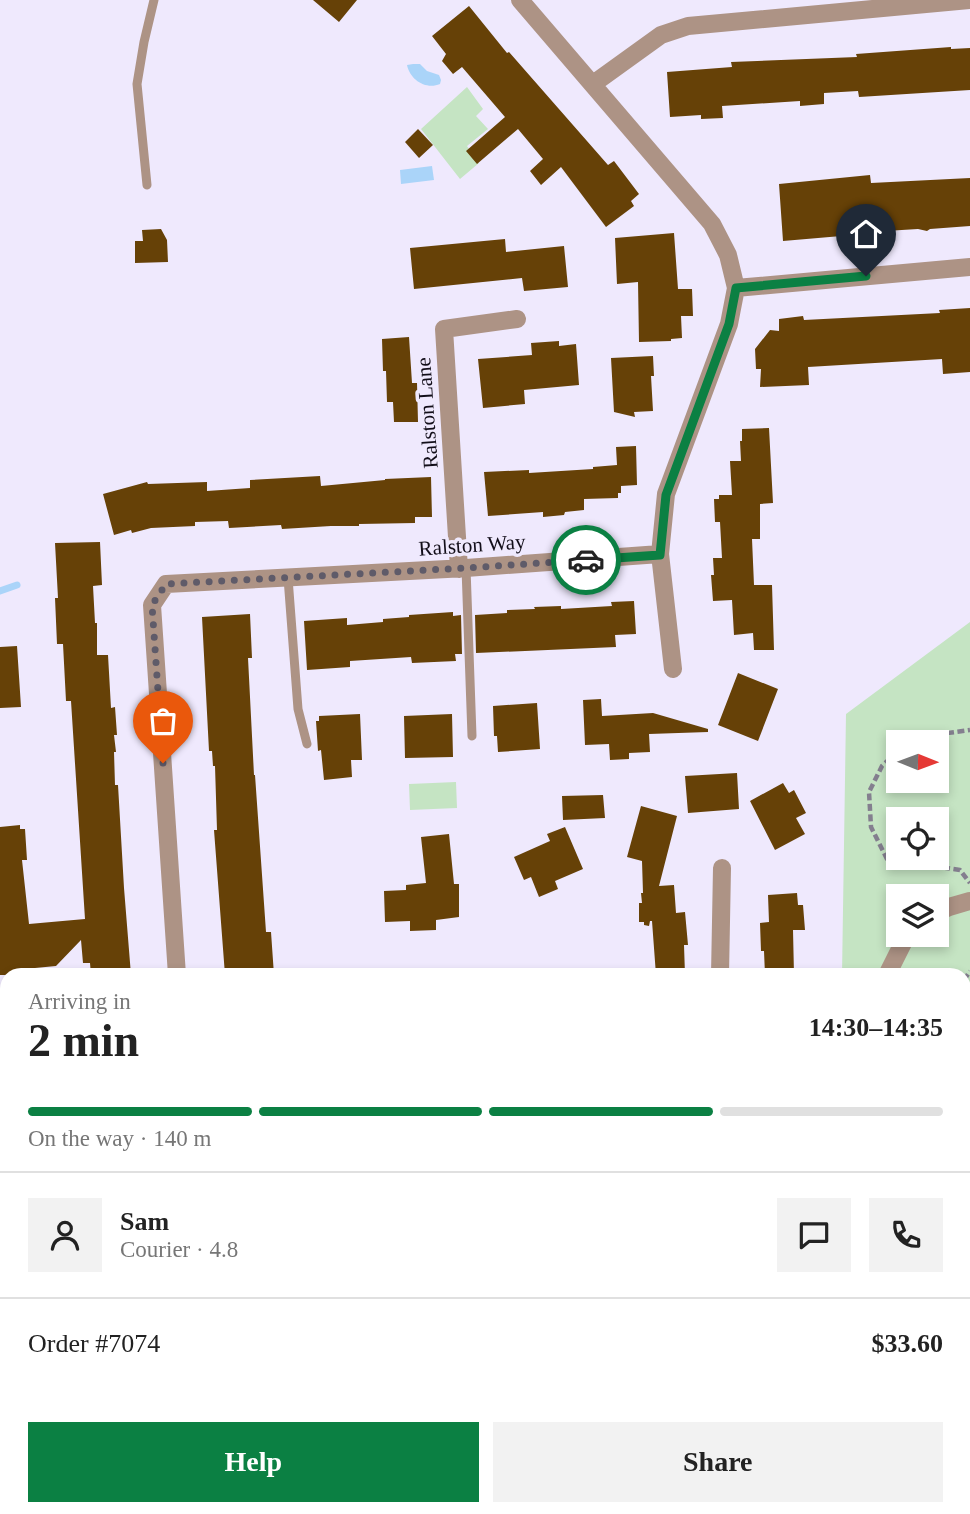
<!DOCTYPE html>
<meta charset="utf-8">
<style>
:root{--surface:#fff;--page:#f2f2f2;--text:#222;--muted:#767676;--line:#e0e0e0;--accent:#0b8043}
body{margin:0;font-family:Georgia,serif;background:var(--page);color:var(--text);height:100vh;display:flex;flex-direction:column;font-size:26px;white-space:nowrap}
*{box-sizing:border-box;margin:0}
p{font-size:23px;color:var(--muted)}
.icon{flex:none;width:38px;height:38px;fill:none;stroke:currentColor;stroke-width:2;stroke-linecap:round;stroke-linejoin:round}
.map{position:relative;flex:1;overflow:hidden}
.side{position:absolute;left:0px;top:968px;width:971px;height:548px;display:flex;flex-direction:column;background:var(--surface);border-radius:21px 21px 0 0;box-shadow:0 4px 10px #0003}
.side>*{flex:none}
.needle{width:46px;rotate:91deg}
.buttons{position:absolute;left:886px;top:730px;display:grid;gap:14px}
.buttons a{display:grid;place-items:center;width:63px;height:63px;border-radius:0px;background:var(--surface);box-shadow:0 4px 10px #0003;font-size:35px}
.pin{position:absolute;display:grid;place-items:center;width:60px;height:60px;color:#fff;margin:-72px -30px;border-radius:50% 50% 50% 0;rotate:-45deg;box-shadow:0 0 7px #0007}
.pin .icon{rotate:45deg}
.courier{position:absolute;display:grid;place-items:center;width:70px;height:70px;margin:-35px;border:5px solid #0b8043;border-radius:50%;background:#fff;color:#222;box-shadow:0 2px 9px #0007}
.summary em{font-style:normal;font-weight:800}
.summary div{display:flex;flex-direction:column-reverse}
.summary{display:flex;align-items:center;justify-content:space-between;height:119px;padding:0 28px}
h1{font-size:46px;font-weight:800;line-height:52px}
.bar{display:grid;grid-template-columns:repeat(4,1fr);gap:10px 7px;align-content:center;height:84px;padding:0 28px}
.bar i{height:9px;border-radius:5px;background:var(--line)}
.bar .current{background:var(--accent)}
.bar p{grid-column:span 4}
.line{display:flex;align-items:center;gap:18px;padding:0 28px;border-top:2px solid var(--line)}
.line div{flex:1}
.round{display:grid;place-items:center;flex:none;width:74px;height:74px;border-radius:0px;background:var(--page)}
.cta{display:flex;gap:14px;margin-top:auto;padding:14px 28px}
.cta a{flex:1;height:80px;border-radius:0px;background:var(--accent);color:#fff;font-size:28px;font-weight:800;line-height:80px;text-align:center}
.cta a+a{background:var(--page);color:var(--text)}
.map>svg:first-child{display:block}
.green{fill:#c5e4c3;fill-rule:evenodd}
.water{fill:#aad4f9}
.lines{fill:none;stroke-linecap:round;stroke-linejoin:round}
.stream{stroke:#aad4f9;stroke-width:7}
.building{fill:#664107}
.path{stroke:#847f8f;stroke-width:4.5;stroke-dasharray:7 3.5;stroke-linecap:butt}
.lane{stroke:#ad9385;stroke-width:9}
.street{stroke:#ad9385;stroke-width:18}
.done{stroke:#5f5b69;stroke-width:7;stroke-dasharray:0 12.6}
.route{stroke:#0b8043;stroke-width:9}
.labels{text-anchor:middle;stroke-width:7;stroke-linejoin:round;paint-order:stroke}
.street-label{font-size:21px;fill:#120e19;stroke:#efe9fd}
</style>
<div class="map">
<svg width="970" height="1514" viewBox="0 0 970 1514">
<rect width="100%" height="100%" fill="#efe9fd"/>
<path class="green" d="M 467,87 L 483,109 L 476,116 L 488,129 L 467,146 L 479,163 L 460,179 L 421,129 Z
M 970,622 L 970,1514 L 560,1514 L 556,1509 L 964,1508 L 964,975 L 842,975 L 846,714 ZM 898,742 L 936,742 L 936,780 L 898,780 ZM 898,819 L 936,819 L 936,858 L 898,858 ZM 898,896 L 936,896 L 936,934 L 898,934 Z
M 456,782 L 457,808 L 410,810 L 409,784 Z"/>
<path class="water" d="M 413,64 L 420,64 L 427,71 L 439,75 L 441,80 L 440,84 C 426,90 410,80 407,65 Z
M 432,166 L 434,180 L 401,184 L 400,170 Z
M 970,991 L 970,1514 L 748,1514 L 747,1509 L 964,1508 L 964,1006 Z"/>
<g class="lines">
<path class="stream" d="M 0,591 L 17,585"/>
</g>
<path class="building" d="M 313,0 L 357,0 L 339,22 Z
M 469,6 L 507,53 L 509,52 L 608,165 L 614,161 L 639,194 L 631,201 L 634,206 L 606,227 L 561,167 L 541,185 L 530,171 L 543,159 L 518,129 L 477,164 L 466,151 L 505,117 L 462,67 L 453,74 L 442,61 L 446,54 L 432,36 Z
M 951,47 L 951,49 L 970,48 L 970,90 L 859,97 L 858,91 L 824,93 L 824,104 L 800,106 L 800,101 L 722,106 L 723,118 L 701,119 L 701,115 L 670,117 L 667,72 L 732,67 L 731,62 L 857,57 L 856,54 Z
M 418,129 L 433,145 L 419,158 L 405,142 Z
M 870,175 L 871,183 L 970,178 L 970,226 L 930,229 L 927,231 L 918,229 L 853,233 L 853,235 L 783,241 L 779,184 Z
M 161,229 L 167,240 L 168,262 L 135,263 L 135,241 L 143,241 L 142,230 Z
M 674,233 L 678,289 L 692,289 L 693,316 L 681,316 L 682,338 L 671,339 L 671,341 L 639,342 L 638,282 L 617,284 L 615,238 Z
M 505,239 L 506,252 L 564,246 L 568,287 L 524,291 L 522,278 L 414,289 L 410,248 Z
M 970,308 L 970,372 L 943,374 L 942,359 L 808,367 L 809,385 L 760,387 L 761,369 L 756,369 L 755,349 L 770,330 L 779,331 L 779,319 L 803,316 L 804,320 L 940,313 L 939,310 Z
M 409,337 L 412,383 L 417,383 L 418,422 L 394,422 L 393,402 L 387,402 L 386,371 L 383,371 L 382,339 Z
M 559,341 L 559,346 L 576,344 L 579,385 L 524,390 L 525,404 L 483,408 L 478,359 L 532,355 L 531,343 Z
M 653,356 L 654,376 L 651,376 L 653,411 L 634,412 L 635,417 L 614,412 L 611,358 Z
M 769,428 L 773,503 L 760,504 L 760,539 L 752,539 L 754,585 L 772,585 L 774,650 L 754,650 L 753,633 L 734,635 L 732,600 L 713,601 L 711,575 L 714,575 L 713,558 L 722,558 L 720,522 L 715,522 L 714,499 L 719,499 L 719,495 L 732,495 L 730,461 L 741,461 L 740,441 L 742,441 L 742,429 Z
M 636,446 L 637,485 L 621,486 L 621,493 L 618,493 L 618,498 L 584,499 L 584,510 L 565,512 L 564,515 L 543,517 L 543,512 L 488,516 L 484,472 L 529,470 L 529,473 L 593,469 L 593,467 L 617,465 L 616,447 Z
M 320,476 L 321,486 L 385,480 L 385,479 L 431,477 L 432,517 L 415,517 L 415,523 L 359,524 L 359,526 L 331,526 L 282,529 L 281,525 L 229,528 L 228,521 L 195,522 L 195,526 L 151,528 L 132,533 L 131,530 L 114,535 L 103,494 L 147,482 L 148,484 L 207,482 L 207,491 L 250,488 L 250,480 Z
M 100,542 L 102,585 L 93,586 L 95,623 L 97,623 L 97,655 L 108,655 L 111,708 L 115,707 L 117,735 L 114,735 L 116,752 L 114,752 L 115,785 L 118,785 L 124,888 L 131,975 L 91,975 L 90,963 L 83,963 L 81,940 L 56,966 L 35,968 L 35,975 L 0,975 L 0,827 L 20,825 L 20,829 L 25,829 L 27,860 L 22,860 L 29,924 L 85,919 L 71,701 L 66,701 L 63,644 L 57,644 L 55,598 L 58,598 L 55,543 Z
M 634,601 L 636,634 L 615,635 L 616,647 L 476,653 L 475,615 L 507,613 L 507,610 L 535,609 L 534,607 L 561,606 L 561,609 L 612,606 L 611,602 Z
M 453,612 L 453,616 L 461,615 L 462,654 L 455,654 L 456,661 L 412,663 L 411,657 L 350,661 L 350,667 L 307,670 L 304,621 L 347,618 L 347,625 L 383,622 L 383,619 L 409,617 L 409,615 Z
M 250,614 L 252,658 L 248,658 L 254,775 L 255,775 L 266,932 L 271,932 L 274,975 L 225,975 L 214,830 L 217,830 L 215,766 L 213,766 L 212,751 L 209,751 L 202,617 Z
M 17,646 L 21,707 L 0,708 L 0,647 Z
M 738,673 L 778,689 L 758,741 L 718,725 Z
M 601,699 L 602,716 L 653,713 L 708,729 L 708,732 L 649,734 L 650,752 L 629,753 L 629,759 L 610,760 L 609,744 L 585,745 L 583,700 Z
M 537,703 L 540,749 L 498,752 L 497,736 L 494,736 L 493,706 Z
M 360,714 L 362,760 L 351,760 L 352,777 L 324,780 L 321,750 L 318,751 L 316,721 L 319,721 L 319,716 Z
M 452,714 L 453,757 L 405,758 L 404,716 Z
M 737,773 L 739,809 L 688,813 L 685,776 Z
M 783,783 L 789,793 L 794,790 L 806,813 L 796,818 L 805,834 L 775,850 L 750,801 Z
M 603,795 L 605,818 L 563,820 L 562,796 Z
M 641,806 L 677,816 L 659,886 L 674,885 L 676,913 L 685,912 L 688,945 L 684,945 L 685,975 L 656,975 L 652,921 L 650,921 L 649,926 L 644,925 L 644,922 L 639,922 L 639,903 L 642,903 L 641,893 L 643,893 L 642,861 L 627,857 Z
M 565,827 L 583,869 L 555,881 L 558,889 L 539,897 L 531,877 L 524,880 L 514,857 L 550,841 L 547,834 Z
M 449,834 L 454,884 L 459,884 L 459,917 L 436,920 L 436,930 L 410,931 L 410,921 L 385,922 L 384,891 L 406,890 L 406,885 L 426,883 L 421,837 Z
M 797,893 L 798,905 L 803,905 L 805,930 L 793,930 L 794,975 L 765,975 L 764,951 L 761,951 L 760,923 L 769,922 L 768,895 Z"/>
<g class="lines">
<path class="path" d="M 907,742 L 911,738 L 970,730
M 898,751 L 882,766 L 869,792 L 871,827 L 887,859 L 960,870 L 970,883
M 964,980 L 970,971
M 706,1508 L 709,1514"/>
<path class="lane" d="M 147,185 L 137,84 L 144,42 L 154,0
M 466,568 L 472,736
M 288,578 L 298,709 L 307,744"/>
<path class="street" d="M 520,0 L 712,224 L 728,255 L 736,288 L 729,324 L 666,494 L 660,554 L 673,669
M 593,84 L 661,35 L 688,26 L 970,0
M 736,288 L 970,267
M 459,569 L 444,329 L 517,319
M 936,913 L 949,907 L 970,901
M 177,975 L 152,605 L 166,584 L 466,568 L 660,554
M 720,975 L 722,868
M 887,975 L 904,941 L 910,934
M 0,1056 L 7,1057
M 0,1371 L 7,1388
M 55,1508 L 58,1514
M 282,1508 L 287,1514"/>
</g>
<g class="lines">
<path class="done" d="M 163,763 L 152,605 L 166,584 L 466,568 L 586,560"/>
<path class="route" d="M 586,560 L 660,555 L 666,495 L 729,324 L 736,288 L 866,276"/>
</g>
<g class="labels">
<g class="street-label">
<text transform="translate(427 413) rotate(-94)" y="7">Ralston Lane</text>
<text transform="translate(472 545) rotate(-4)" y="7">Ralston Way</text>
</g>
</g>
</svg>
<div class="buttons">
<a><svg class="needle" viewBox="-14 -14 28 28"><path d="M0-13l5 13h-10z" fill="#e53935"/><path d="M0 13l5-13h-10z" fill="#767676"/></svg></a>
<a><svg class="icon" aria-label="locate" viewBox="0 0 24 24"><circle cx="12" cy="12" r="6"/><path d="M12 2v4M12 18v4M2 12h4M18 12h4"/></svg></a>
<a><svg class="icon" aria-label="layers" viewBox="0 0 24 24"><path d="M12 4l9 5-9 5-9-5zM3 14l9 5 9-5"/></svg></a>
</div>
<div class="pin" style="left:163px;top:763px;background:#ea580c"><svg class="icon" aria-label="bag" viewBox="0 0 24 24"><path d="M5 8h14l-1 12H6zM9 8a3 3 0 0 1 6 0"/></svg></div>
<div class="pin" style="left:866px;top:276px;background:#1f2937"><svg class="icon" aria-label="home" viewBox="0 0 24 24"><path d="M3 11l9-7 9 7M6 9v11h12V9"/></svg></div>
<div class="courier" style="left:586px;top:560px"><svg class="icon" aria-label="car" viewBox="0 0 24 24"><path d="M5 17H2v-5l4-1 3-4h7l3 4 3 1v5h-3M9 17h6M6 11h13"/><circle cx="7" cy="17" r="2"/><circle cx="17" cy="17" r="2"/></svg></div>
<section class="side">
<div class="summary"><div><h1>2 min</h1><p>Arriving in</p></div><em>14:30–14:35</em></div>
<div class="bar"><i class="current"></i><i class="current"></i><i class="current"></i><i></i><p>On the way · 140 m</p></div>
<div class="line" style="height:126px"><a class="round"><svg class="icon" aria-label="person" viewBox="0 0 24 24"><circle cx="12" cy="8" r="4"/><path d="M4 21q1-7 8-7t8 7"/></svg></a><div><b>Sam</b><p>Courier · 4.8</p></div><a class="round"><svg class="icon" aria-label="chat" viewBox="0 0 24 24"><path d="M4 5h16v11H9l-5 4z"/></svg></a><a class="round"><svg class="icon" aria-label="phone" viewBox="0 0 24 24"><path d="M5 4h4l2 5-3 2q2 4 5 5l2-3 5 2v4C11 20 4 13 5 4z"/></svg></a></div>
<div class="line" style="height:91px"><div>Order #7074</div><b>$33.60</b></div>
<div class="cta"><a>Help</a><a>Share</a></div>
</section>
</div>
